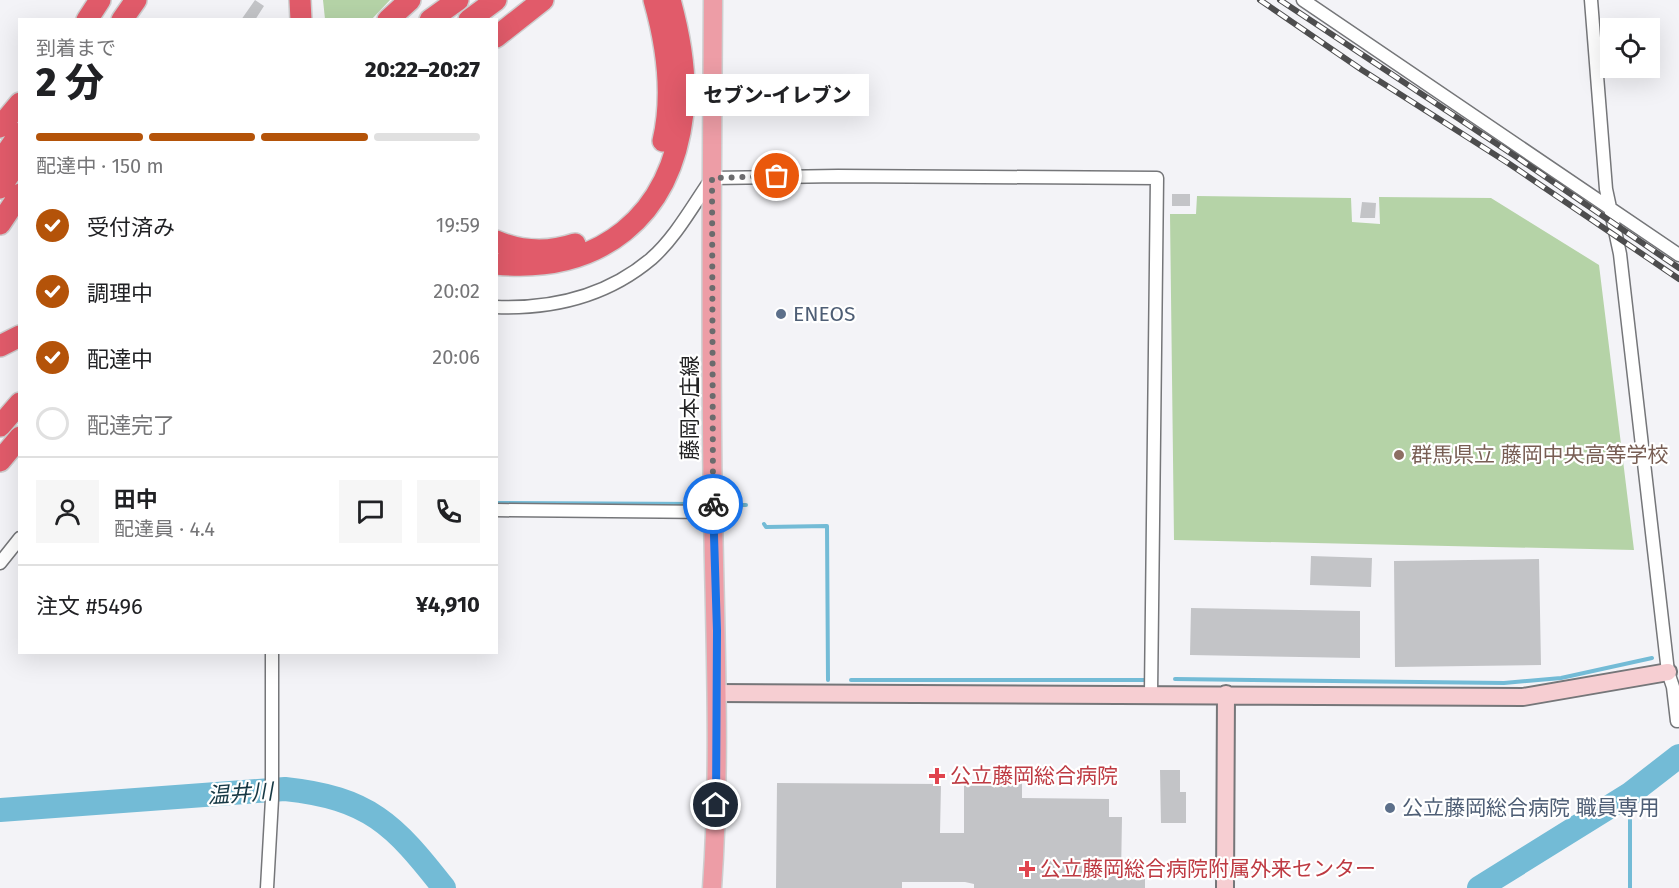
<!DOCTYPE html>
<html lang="ja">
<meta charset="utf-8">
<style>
:root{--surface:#fff;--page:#f6f6f6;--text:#202124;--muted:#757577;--line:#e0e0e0;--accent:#b45309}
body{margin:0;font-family:"Fira Sans","Noto Sans JP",sans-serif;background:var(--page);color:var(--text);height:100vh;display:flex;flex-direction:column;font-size:22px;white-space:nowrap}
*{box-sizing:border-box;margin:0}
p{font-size:20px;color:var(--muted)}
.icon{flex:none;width:33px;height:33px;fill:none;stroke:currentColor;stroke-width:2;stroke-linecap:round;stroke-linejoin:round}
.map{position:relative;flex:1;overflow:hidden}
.details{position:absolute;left:18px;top:18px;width:480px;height:636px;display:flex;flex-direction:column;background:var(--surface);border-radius:0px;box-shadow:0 6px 24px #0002}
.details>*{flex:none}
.controls{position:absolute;left:1600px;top:18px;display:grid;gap:12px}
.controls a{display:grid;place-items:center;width:60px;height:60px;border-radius:0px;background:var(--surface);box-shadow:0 6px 24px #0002;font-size:30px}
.pin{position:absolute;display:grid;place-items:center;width:51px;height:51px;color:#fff;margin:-26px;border:3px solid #fff;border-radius:50%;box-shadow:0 2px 6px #0007}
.courier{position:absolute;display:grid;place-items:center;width:60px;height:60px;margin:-30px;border:4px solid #1a73e8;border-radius:50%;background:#fff;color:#222;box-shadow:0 2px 8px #0007}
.bubble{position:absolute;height:42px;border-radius:0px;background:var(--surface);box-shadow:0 6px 24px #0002;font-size:20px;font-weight:800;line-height:42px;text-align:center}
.head em{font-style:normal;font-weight:800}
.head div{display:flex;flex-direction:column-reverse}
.head{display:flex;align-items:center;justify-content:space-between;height:102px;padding:0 18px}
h1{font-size:39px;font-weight:800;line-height:45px}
.bar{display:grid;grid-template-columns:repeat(4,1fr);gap:9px 6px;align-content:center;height:72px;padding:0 18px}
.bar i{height:8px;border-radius:4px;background:var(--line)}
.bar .selected{background:var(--accent)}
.bar p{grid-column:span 4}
.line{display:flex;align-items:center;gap:15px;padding:0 18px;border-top:2px solid var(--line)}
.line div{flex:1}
.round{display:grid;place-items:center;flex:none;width:63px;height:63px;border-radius:0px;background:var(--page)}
ol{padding:0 18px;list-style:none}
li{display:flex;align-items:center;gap:18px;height:66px}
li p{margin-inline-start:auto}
li .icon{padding:6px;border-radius:50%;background:var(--accent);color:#fff;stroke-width:4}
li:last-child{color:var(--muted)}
li i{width:33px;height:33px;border:3px solid var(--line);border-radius:50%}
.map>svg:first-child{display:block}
.green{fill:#b5d3a7}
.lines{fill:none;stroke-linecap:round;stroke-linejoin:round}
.stream{stroke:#73bbd6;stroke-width:4}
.river{stroke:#73bbd6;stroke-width:24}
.building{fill:#c3c4c7}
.street-casing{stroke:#757679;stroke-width:15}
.secondary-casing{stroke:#757679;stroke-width:20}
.primary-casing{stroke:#cececf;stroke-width:21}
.highway-casing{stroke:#cececf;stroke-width:24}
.street{stroke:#fff;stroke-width:12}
.secondary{stroke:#f6ced2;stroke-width:16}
.primary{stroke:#ed9da6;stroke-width:18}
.highway{stroke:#e15b6a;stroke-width:21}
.rail-casing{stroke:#4d4d4e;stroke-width:6}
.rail{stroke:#fff;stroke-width:4;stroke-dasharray:11;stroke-linecap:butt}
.done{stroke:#6b6b6d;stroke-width:6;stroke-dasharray:0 10.8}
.route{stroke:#1a73e8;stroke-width:8}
.service-dot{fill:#5c6f8a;stroke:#fff;stroke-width:2}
.education-dot{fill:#8d6e63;stroke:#fff;stroke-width:2}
.health-dot{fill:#e0444e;stroke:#fff;stroke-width:2}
.labels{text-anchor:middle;stroke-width:4.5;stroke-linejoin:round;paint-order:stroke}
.service-label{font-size:21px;fill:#4e5e75;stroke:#fff;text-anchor:start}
.street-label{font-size:21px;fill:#222223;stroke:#fff}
.education-label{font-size:21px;fill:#785e54;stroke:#fff;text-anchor:start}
.health-label{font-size:21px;fill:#be3a42;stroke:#fff;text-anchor:start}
.water-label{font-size:22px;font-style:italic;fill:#173945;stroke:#fff}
</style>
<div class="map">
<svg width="1679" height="888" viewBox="0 0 1679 888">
<rect width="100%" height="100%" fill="#f3f3f7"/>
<path class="green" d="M 323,0 L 390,0 L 371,20 L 325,19 Z
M 1197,196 L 1351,198 L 1352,222 L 1380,224 L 1379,197 L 1491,198 L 1599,265 L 1634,550 L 1174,540 L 1170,214 L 1196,214 Z"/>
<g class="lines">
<path class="stream" d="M 496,503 L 701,504
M 725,505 L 746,505
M 764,524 L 766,527 L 827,526 L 828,680
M 1175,679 L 1504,683 L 1561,678 L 1652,658
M 851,680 L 1146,680
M 1630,888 L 1630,794"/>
<path class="river" d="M 0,810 L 285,789 C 369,798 394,824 444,888
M 1479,888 L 1630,794 L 1679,756"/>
</g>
<path class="building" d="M 255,0 L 264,6 L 255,20 L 241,20 Z
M 1172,194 L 1190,194 L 1190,206 L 1172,206 Z
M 1362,202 L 1376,203 L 1375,218 L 1360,218 Z
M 1311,556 L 1372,558 L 1371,587 L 1310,585 Z
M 1539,559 L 1541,665 L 1395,667 L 1394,561 Z
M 1191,608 L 1360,611 L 1360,658 L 1190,655 Z
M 1160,770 L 1180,770 L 1180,792 L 1186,792 L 1186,823 L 1161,823 Z
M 964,782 L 1022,783 L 1022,798 L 1109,799 L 1109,817 L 1122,817 L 1121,876 L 1145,876 L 1145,888 L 974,888 L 974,884 L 965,882 L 902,882 L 902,888 L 776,888 L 777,783 L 941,784 L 940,833 L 964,833 Z"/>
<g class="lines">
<defs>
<path id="street" d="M 1303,0 L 1679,255
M 1591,0 L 1606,189 L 1620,254 L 1668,672 L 1673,687 L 1677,721
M 496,307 C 552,309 607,296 651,259 C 676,237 693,205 712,178 L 838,176 L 1157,178 L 1151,694
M 496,510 L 713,512
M 0,563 L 20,538
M 267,888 L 272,799 L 272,652"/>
<path id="secondary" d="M 717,693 L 1523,697 L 1668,672
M 1225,888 L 1226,694"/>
<path id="primary" d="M 712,888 C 721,763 715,637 713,512 C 710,341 712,171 713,0"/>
<path id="highway" d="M 300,0 L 301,20
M 654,0 C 667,46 674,94 663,141
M 87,20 L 100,0
M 122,20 L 136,0
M 388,20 L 410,0
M 430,20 L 458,0
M 469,20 L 496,0
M 496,37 L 543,0
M 0,127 L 20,103
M 0,162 L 20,133
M 0,188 L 20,159
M 0,224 L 20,194
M 496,241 C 522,252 548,253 575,244
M 496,264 C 600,274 671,217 683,113 C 687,76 680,36 670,0
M 0,346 L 20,336
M 0,426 L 20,403
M 0,461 L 20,437"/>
</defs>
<use href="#street" class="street-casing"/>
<use href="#secondary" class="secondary-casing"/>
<use href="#primary" class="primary-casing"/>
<use href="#highway" class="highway-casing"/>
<use href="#street" class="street"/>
<use href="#secondary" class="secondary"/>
<use href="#primary" class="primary"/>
<use href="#highway" class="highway"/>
<defs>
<path id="rail" d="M 1260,0 L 1362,70 L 1508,163 L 1679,279
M 1280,0 L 1515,156 L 1679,268"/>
</defs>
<use href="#rail" class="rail-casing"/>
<use href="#rail" class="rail"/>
</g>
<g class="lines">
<path class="done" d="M 713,504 L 712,178 L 777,176"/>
<path class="route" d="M 713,504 L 717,631 L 716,805"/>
</g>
<g class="service-dot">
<circle cx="781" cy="314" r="6"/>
<circle cx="1390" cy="808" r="6"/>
</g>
<circle class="education-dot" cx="1399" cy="455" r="6"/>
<g class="health-dot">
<path d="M934 767h6v6h6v6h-6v6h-6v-6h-6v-6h6z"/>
<path d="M1024 860h6v6h6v6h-6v6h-6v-6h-6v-6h6z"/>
</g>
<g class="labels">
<g class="service-label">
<text x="793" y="321">ENEOS</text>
<text x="1402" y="815">公立藤岡総合病院 職員専用</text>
</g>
<g class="street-label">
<text transform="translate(690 408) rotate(-90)" y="7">藤岡本庄線</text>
</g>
<g class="education-label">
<text x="1411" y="462">群馬県立 藤岡中央高等学校</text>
</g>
<g class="health-label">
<text x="950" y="783">公立藤岡総合病院</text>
<text x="1040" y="876">公立藤岡総合病院附属外来センター</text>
</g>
<g class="water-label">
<text transform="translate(240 793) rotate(-4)" y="8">温井川</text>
</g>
</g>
</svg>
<div class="controls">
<a><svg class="icon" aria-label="locate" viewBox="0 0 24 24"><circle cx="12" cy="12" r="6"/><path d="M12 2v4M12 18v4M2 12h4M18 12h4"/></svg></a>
</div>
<div class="pin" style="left:777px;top:176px;background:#ea580c"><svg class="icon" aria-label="bag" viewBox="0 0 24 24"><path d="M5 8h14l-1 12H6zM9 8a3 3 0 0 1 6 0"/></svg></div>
<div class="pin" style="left:716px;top:805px;background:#1f2937"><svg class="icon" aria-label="home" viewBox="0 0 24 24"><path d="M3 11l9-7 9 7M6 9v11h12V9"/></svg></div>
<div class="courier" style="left:713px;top:504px"><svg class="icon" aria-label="bike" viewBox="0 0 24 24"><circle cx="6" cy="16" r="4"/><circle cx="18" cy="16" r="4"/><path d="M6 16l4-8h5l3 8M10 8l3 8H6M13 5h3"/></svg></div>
<div class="bubble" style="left:686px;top:74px;width:183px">セブン-イレブン</div>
<section class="details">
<div class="head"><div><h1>2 分</h1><p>到着まで</p></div><em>20:22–20:27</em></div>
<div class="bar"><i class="selected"></i><i class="selected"></i><i class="selected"></i><i></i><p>配達中 · 150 m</p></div>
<ol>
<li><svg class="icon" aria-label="check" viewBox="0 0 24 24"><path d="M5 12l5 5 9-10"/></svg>受付済み<p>19:59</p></li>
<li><svg class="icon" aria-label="check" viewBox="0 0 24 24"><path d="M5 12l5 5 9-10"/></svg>調理中<p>20:02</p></li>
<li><svg class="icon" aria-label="check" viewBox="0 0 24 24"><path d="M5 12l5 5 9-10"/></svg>配達中<p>20:06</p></li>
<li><i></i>配達完了</li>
</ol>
<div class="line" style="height:108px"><a class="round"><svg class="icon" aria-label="person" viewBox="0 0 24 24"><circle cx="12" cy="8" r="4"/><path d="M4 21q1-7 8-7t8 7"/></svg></a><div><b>田中</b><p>配達員 · 4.4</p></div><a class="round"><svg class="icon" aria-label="chat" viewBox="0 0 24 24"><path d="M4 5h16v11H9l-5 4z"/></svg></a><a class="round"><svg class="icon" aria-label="phone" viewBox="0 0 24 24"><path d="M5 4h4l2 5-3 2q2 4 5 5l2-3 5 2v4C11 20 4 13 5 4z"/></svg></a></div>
<div class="line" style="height:78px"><div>注文 #5496</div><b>¥4,910</b></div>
</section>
</div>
